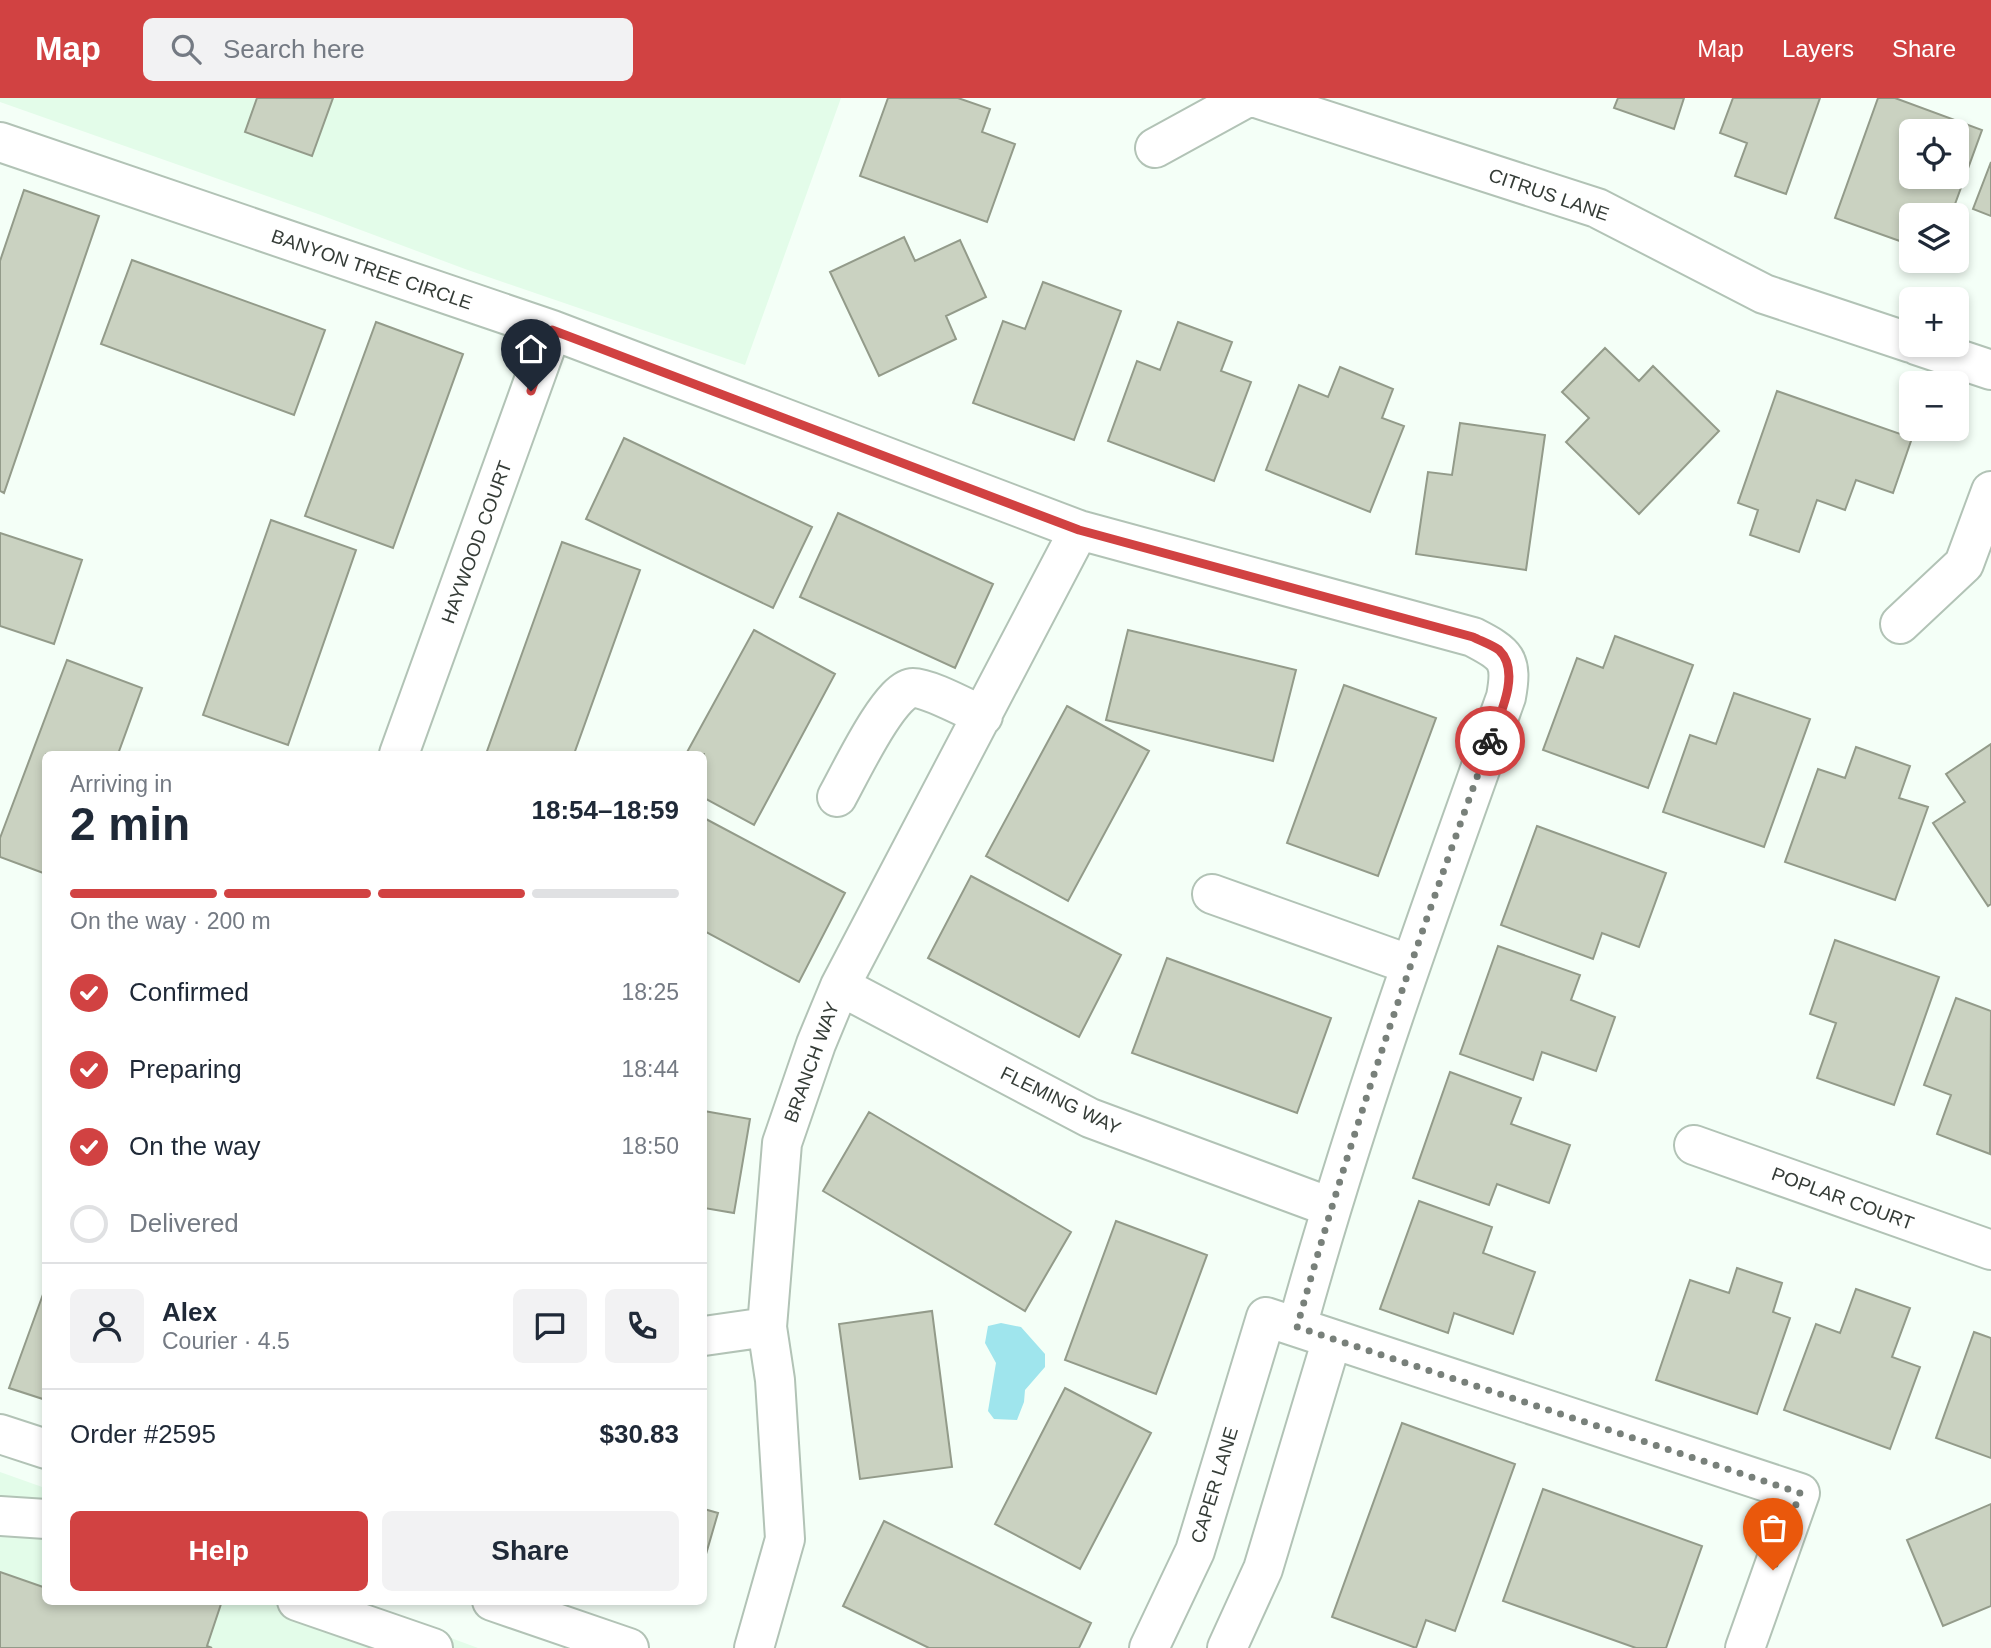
<!DOCTYPE html>
<meta charset="utf-8">
<style>
:root{--surface:#fff;--page:#f2f2f3;--text:#1f2937;--muted:#747a83;--line:#e0e1e3;--accent:#d14242}
body{margin:0;font-family:Helvetica,sans-serif;background:var(--page);color:var(--text);height:100vh;display:flex;flex-direction:column;font-size:26px;white-space:nowrap}
*{box-sizing:border-box;margin:0}
p{font-size:23px;color:var(--muted)}
.icon{flex:none;width:38px;height:38px;fill:none;stroke:currentColor;stroke-width:2;stroke-linecap:round;stroke-linejoin:round}
.map{position:relative;flex:1;overflow:hidden}
.panel{position:absolute;left:42px;top:653px;width:665px;height:854px;display:flex;flex-direction:column;background:var(--surface);border-radius:10px;box-shadow:0 4px 10px #0003}
.panel>*{flex:none}
.fabs{position:absolute;left:1899px;top:21px;display:grid;gap:14px}
.fabs a{display:grid;place-items:center;width:70px;height:70px;border-radius:10px;background:var(--surface);box-shadow:0 4px 10px #0003;font-size:35px}
.pin{position:absolute;display:grid;place-items:center;width:60px;height:60px;color:#fff;margin:-72px -30px;border-radius:50% 50% 50% 0;rotate:-45deg;box-shadow:0 0 7px #0007}
.pin .icon{rotate:45deg}
.courier{position:absolute;display:grid;place-items:center;width:70px;height:70px;margin:-35px;border:5px solid #d14242;border-radius:50%;background:#fff;color:#222;box-shadow:0 2px 9px #0007}
.summary em{font-style:normal;font-weight:700}
.summary div{display:flex;flex-direction:column-reverse}
.summary{display:flex;align-items:center;justify-content:space-between;height:119px;padding:0 28px}
h1{font-size:46px;font-weight:700;line-height:52px}
.bar{display:grid;grid-template-columns:repeat(4,1fr);gap:10px 7px;align-content:center;height:84px;padding:0 28px}
.bar i{height:9px;border-radius:5px;background:var(--line)}
.bar .selected{background:var(--accent)}
.bar p{grid-column:span 4}
.line{display:flex;align-items:center;gap:18px;padding:0 28px;border-top:2px solid var(--line)}
.line div{flex:1}
.round{display:grid;place-items:center;flex:none;width:74px;height:74px;border-radius:10px;background:var(--page)}
ol{padding:0 28px;list-style:none}
li{display:flex;align-items:center;gap:21px;height:77px}
li p{margin-inline-start:auto}
li .icon{padding:7px;border-radius:50%;background:var(--accent);color:#fff;stroke-width:4}
li:last-child{color:var(--muted)}
li i{width:38px;height:38px;border:4px solid var(--line);border-radius:50%}
.cta{display:flex;gap:14px;margin-top:auto;padding:14px 28px}
.cta a{flex:1;height:80px;border-radius:10px;background:var(--accent);color:#fff;font-size:28px;font-weight:700;line-height:80px;text-align:center}
.cta a+a{background:var(--page);color:var(--text)}
header{display:flex;align-items:center;gap:42px;box-sizing:border-box;height:98px;padding:0 35px;background:var(--accent);color:#fff}
header strong{font-size:33px}
nav{display:flex;gap:38px;margin-inline-start:auto;font-size:24px}
.search{width:490px;height:63px;background:var(--page);display:flex;align-items:center;gap:18px;box-sizing:border-box;padding:0 24px;border-radius:10px;color:var(--muted);font-size:26px}
.map>svg:first-child{display:block}
.built{fill:#e3fce9}
.water{fill:#9fe5ed}
.building{fill:#cad2c1;stroke:#939b8a;stroke-width:2;fill-rule:evenodd}
.lines{fill:none;stroke-linecap:round;stroke-linejoin:round}
.minor-casing{stroke:#b2c3b6;stroke-width:42}
.minor{stroke:#fff;stroke-width:38}
.done{stroke:#78807a;stroke-width:7;stroke-dasharray:0 12.6}
.route{stroke:#d14242;stroke-width:9}
.labels{text-anchor:middle;stroke-width:5;stroke-linejoin:round;paint-order:stroke}
.street-label{font-size:19px;fill:#353c37;stroke:#fff}
</style>
<header>
<strong>Map</strong>
<div class="search"><svg class="icon" aria-label="search" viewBox="0 0 24 24"><circle cx="10" cy="10" r="6"/><path d="M15 15l6 6"/></svg>Search here</div>
<nav><a>Map</a><a>Layers</a><a>Share</a></nav>
</header>
<div class="map">
<svg width="1991" height="1550" viewBox="0 0 1991 1550">
<rect width="100%" height="100%" fill="#f4fff7"/>
<path class="built" d="M 0,0 L 841,0 L 745,267 L 465,171 L 318,116 L 0,4 Z
M 0,1374 L 45,1390 L 46,1503 L 351,1503 L 478,1550 L 0,1550 Z"/>
<path class="water" d="M 1001,1225 L 1021,1229 L 1045,1256 L 1045,1269 L 1025,1292 L 1024,1304 L 1017,1322 L 994,1321 L 988,1313 L 996,1265 L 985,1245 L 988,1228 Z"/>
<path class="building" d="M 257,0 L 333,0 L 312,58 L 245,34 Z
M 888,0 L 958,0 L 990,11 L 982,34 L 1015,46 L 987,124 L 860,78 Z
M 1618,0 L 1684,0 L 1674,31 L 1614,10 Z
M 1733,0 L 1820,0 L 1786,96 L 1735,78 L 1747,45 L 1720,35 Z
M 1878,0 L 1895,0 L 1982,32 L 1951,117 L 1911,117 L 1911,147 L 1835,120 ZM 1911,33 L 1956,33 L 1956,79 L 1911,79 Z
M 1991,64 L 1991,118 L 1973,111 Z
M 24,92 L 99,118 L 4,395 L 0,393 L 0,163 Z
M 904,139 L 915,163 L 960,142 L 986,199 L 946,218 L 956,241 L 879,278 L 830,174 Z
M 132,162 L 325,232 L 294,317 L 101,246 Z
M 1043,184 L 1121,213 L 1074,342 L 973,305 L 1003,223 L 1025,231 Z
M 376,224 L 463,256 L 393,450 L 305,418 Z
M 1178,224 L 1232,244 L 1221,273 L 1251,284 L 1214,383 L 1108,343 L 1137,263 L 1160,272 Z
M 1605,250 L 1639,283 L 1653,268 L 1719,333 L 1639,416 L 1566,344 L 1589,320 L 1562,294 Z
M 1340,269 L 1393,291 L 1382,320 L 1404,328 L 1370,414 L 1266,372 L 1299,287 L 1328,299 Z
M 1777,293 L 1912,340 L 1893,395 L 1856,382 L 1845,412 L 1817,402 L 1799,454 L 1750,437 L 1758,412 L 1738,405 Z
M 1460,325 L 1545,337 L 1526,472 L 1416,456 L 1428,374 L 1452,377 Z
M 624,340 L 812,429 L 773,510 L 586,421 Z
M 838,415 L 993,486 L 955,570 L 800,499 Z
M 271,422 L 356,452 L 288,647 L 203,617 Z
M 0,435 L 82,462 L 54,546 L 0,528 Z
M 562,444 L 640,472 L 574,656 L 486,656 Z
M 754,532 L 835,576 L 754,727 L 704,700 L 704,656 L 686,656 Z
M 1128,532 L 1296,572 L 1273,663 L 1106,622 Z
M 1615,538 L 1693,567 L 1648,690 L 1543,652 L 1577,560 L 1603,570 Z
M 67,562 L 142,590 L 118,656 L 46,656 L 46,776 L 0,759 L 0,740 Z
M 1344,587 L 1436,620 L 1378,778 L 1287,745 Z
M 1734,595 L 1810,621 L 1764,749 L 1663,714 L 1690,637 L 1716,646 Z
M 1067,608 L 1149,653 L 1068,803 L 986,758 Z
M 1991,646 L 1991,806 L 1988,808 L 1933,725 L 1965,704 L 1946,676 Z
M 1856,649 L 1910,668 L 1899,700 L 1928,709 L 1895,802 L 1785,764 L 1818,671 L 1845,680 Z
M 704,720 L 845,795 L 799,884 L 704,833 Z
M 1537,728 L 1666,775 L 1639,849 L 1602,835 L 1593,861 L 1501,827 Z
M 971,778 L 1121,857 L 1079,939 L 928,860 Z
M 1835,842 L 1939,879 L 1894,1007 L 1817,980 L 1836,925 L 1810,916 Z
M 1498,848 L 1580,877 L 1571,902 L 1615,919 L 1596,973 L 1542,954 L 1533,982 L 1460,956 Z
M 1167,860 L 1331,920 L 1297,1015 L 1132,955 Z
M 1956,900 L 1991,913 L 1990,1056 L 1937,1036 L 1951,997 L 1924,987 Z
M 1450,974 L 1521,1000 L 1511,1026 L 1570,1047 L 1549,1105 L 1497,1086 L 1489,1107 L 1413,1080 Z
M 704,1013 L 750,1021 L 734,1115 L 704,1110 Z
M 869,1014 L 1071,1134 L 1025,1213 L 823,1093 Z
M 1419,1103 L 1492,1129 L 1483,1155 L 1535,1174 L 1513,1236 L 1454,1215 L 1448,1235 L 1380,1211 Z
M 1116,1123 L 1207,1157 L 1156,1296 L 1065,1262 Z
M 1737,1170 L 1782,1185 L 1773,1214 L 1790,1220 L 1757,1316 L 1656,1282 L 1690,1182 L 1729,1195 Z
M 46,1188 L 46,1302 L 9,1290 Z
M 1856,1191 L 1910,1210 L 1892,1259 L 1920,1269 L 1890,1351 L 1784,1312 L 1816,1226 L 1840,1235 Z
M 932,1213 L 952,1369 L 860,1381 L 839,1226 Z
M 1974,1234 L 1991,1240 L 1991,1360 L 1936,1340 Z
M 1065,1290 L 1151,1335 L 1080,1471 L 995,1426 Z
M 1402,1325 L 1515,1366 L 1455,1533 L 1426,1522 L 1416,1550 L 1332,1519 Z
M 1543,1391 L 1702,1448 L 1666,1550 L 1636,1550 L 1503,1503 Z
M 1991,1406 L 1991,1508 L 1943,1528 L 1907,1442 Z
M 704,1411 L 718,1415 L 704,1463 Z
M 884,1423 L 1091,1525 L 1079,1550 L 929,1550 L 843,1508 Z
M 0,1474 L 46,1490 L 46,1503 L 222,1503 L 207,1548 L 212,1550 L 0,1550 Z"/>
<g class="lines">
<defs>
<path id="minor" d="M 1256,0 L 1597,110 L 1764,196 L 1911,245
M 0,44 L 552,232 L 1079,432 L 1473,539 C 1506,556 1513,561 1506,599 C 1431,808 1356,1016 1297,1229
M 1155,50 L 1246,0
M 1916,247 L 1991,272
M 1900,526 L 1964,466 L 1991,393
M 399,656 L 552,232
M 837,699 C 849,678 890,590 913,590 C 929,590 967,611 983,618
M 1212,796 L 1411,867
M 840,888 L 1090,1020 L 1330,1109
M 1694,1047 L 1991,1152
M 704,1238 L 767,1229
M 0,1336 L 46,1351
M 0,1418 L 46,1421
M 297,1503 L 433,1550
M 492,1503 L 629,1550
M 754,1550 L 785,1441 L 775,1282 L 767,1229 L 782,1045 L 816,946 L 840,888 L 1079,432
M 1149,1550 L 1195,1453 L 1266,1219 L 1800,1395 L 1745,1550
M 1227,1550 L 1263,1471 L 1332,1241"/>
</defs>
<use href="#minor" class="minor-casing"/>
<use href="#minor" class="minor"/>
</g>
<g class="lines">
<path class="done" d="M 1490,643 C 1420,837 1352,1031 1297,1229 L 1800,1395 L 1773,1472"/>
<path class="route" d="M 531,293 L 552,232 L 1079,432 L 1473,539 C 1481,543 1492,547 1499,552 C 1522,574 1499,619 1490,643"/>
</g>
<g class="labels">
<g class="street-label">
<text transform="translate(1549 96) rotate(19)" y="7">CITRUS LANE</text>
<text transform="translate(372 171) rotate(19)" y="7">BANYON TREE CIRCLE</text>
<text transform="translate(476 444) rotate(-70)" y="7">HAYWOOD COURT</text>
<text transform="translate(811 964) rotate(-70)" y="7">BRANCH WAY</text>
<text transform="translate(1061 1002) rotate(26)" y="7">FLEMING WAY</text>
<text transform="translate(1843 1100) rotate(20)" y="7">POPLAR COURT</text>
<text transform="translate(1214 1387) rotate(-73)" y="7">CAPER LANE</text>
</g>
</g>
</svg>
<div class="fabs">
<a><svg class="icon" aria-label="locate" viewBox="0 0 24 24"><circle cx="12" cy="12" r="6"/><path d="M12 2v4M12 18v4M2 12h4M18 12h4"/></svg></a>
<a><svg class="icon" aria-label="layers" viewBox="0 0 24 24"><path d="M12 4l9 5-9 5-9-5zM3 14l9 5 9-5"/></svg></a>
<a>+</a>
<a>−</a>
</div>
<div class="pin" style="left:1773px;top:1472px;background:#ea580c"><svg class="icon" aria-label="bag" viewBox="0 0 24 24"><path d="M5 8h14l-1 12H6zM9 8a3 3 0 0 1 6 0"/></svg></div>
<div class="pin" style="left:531px;top:293px;background:#1f2937"><svg class="icon" aria-label="home" viewBox="0 0 24 24"><path d="M3 11l9-7 9 7M6 9v11h12V9"/></svg></div>
<div class="courier" style="left:1490px;top:643px"><svg class="icon" aria-label="bike" viewBox="0 0 24 24"><circle cx="6" cy="16" r="4"/><circle cx="18" cy="16" r="4"/><path d="M6 16l4-8h5l3 8M10 8l3 8H6M13 5h3"/></svg></div>
<section class="panel">
<div class="summary"><div><h1>2 min</h1><p>Arriving in</p></div><em>18:54–18:59</em></div>
<div class="bar"><i class="selected"></i><i class="selected"></i><i class="selected"></i><i></i><p>On the way · 200 m</p></div>
<ol>
<li><svg class="icon" aria-label="check" viewBox="0 0 24 24"><path d="M5 12l5 5 9-10"/></svg>Confirmed<p>18:25</p></li>
<li><svg class="icon" aria-label="check" viewBox="0 0 24 24"><path d="M5 12l5 5 9-10"/></svg>Preparing<p>18:44</p></li>
<li><svg class="icon" aria-label="check" viewBox="0 0 24 24"><path d="M5 12l5 5 9-10"/></svg>On the way<p>18:50</p></li>
<li><i></i>Delivered</li>
</ol>
<div class="line" style="height:126px"><a class="round"><svg class="icon" aria-label="person" viewBox="0 0 24 24"><circle cx="12" cy="8" r="4"/><path d="M4 21q1-7 8-7t8 7"/></svg></a><div><b>Alex</b><p>Courier · 4.5</p></div><a class="round"><svg class="icon" aria-label="chat" viewBox="0 0 24 24"><path d="M4 5h16v11H9l-5 4z"/></svg></a><a class="round"><svg class="icon" aria-label="phone" viewBox="0 0 24 24"><path d="M5 4h4l2 5-3 2q2 4 5 5l2-3 5 2v4C11 20 4 13 5 4z"/></svg></a></div>
<div class="line" style="height:91px"><div>Order #2595</div><b>$30.83</b></div>
<div class="cta"><a>Help</a><a>Share</a></div>
</section>
</div>
